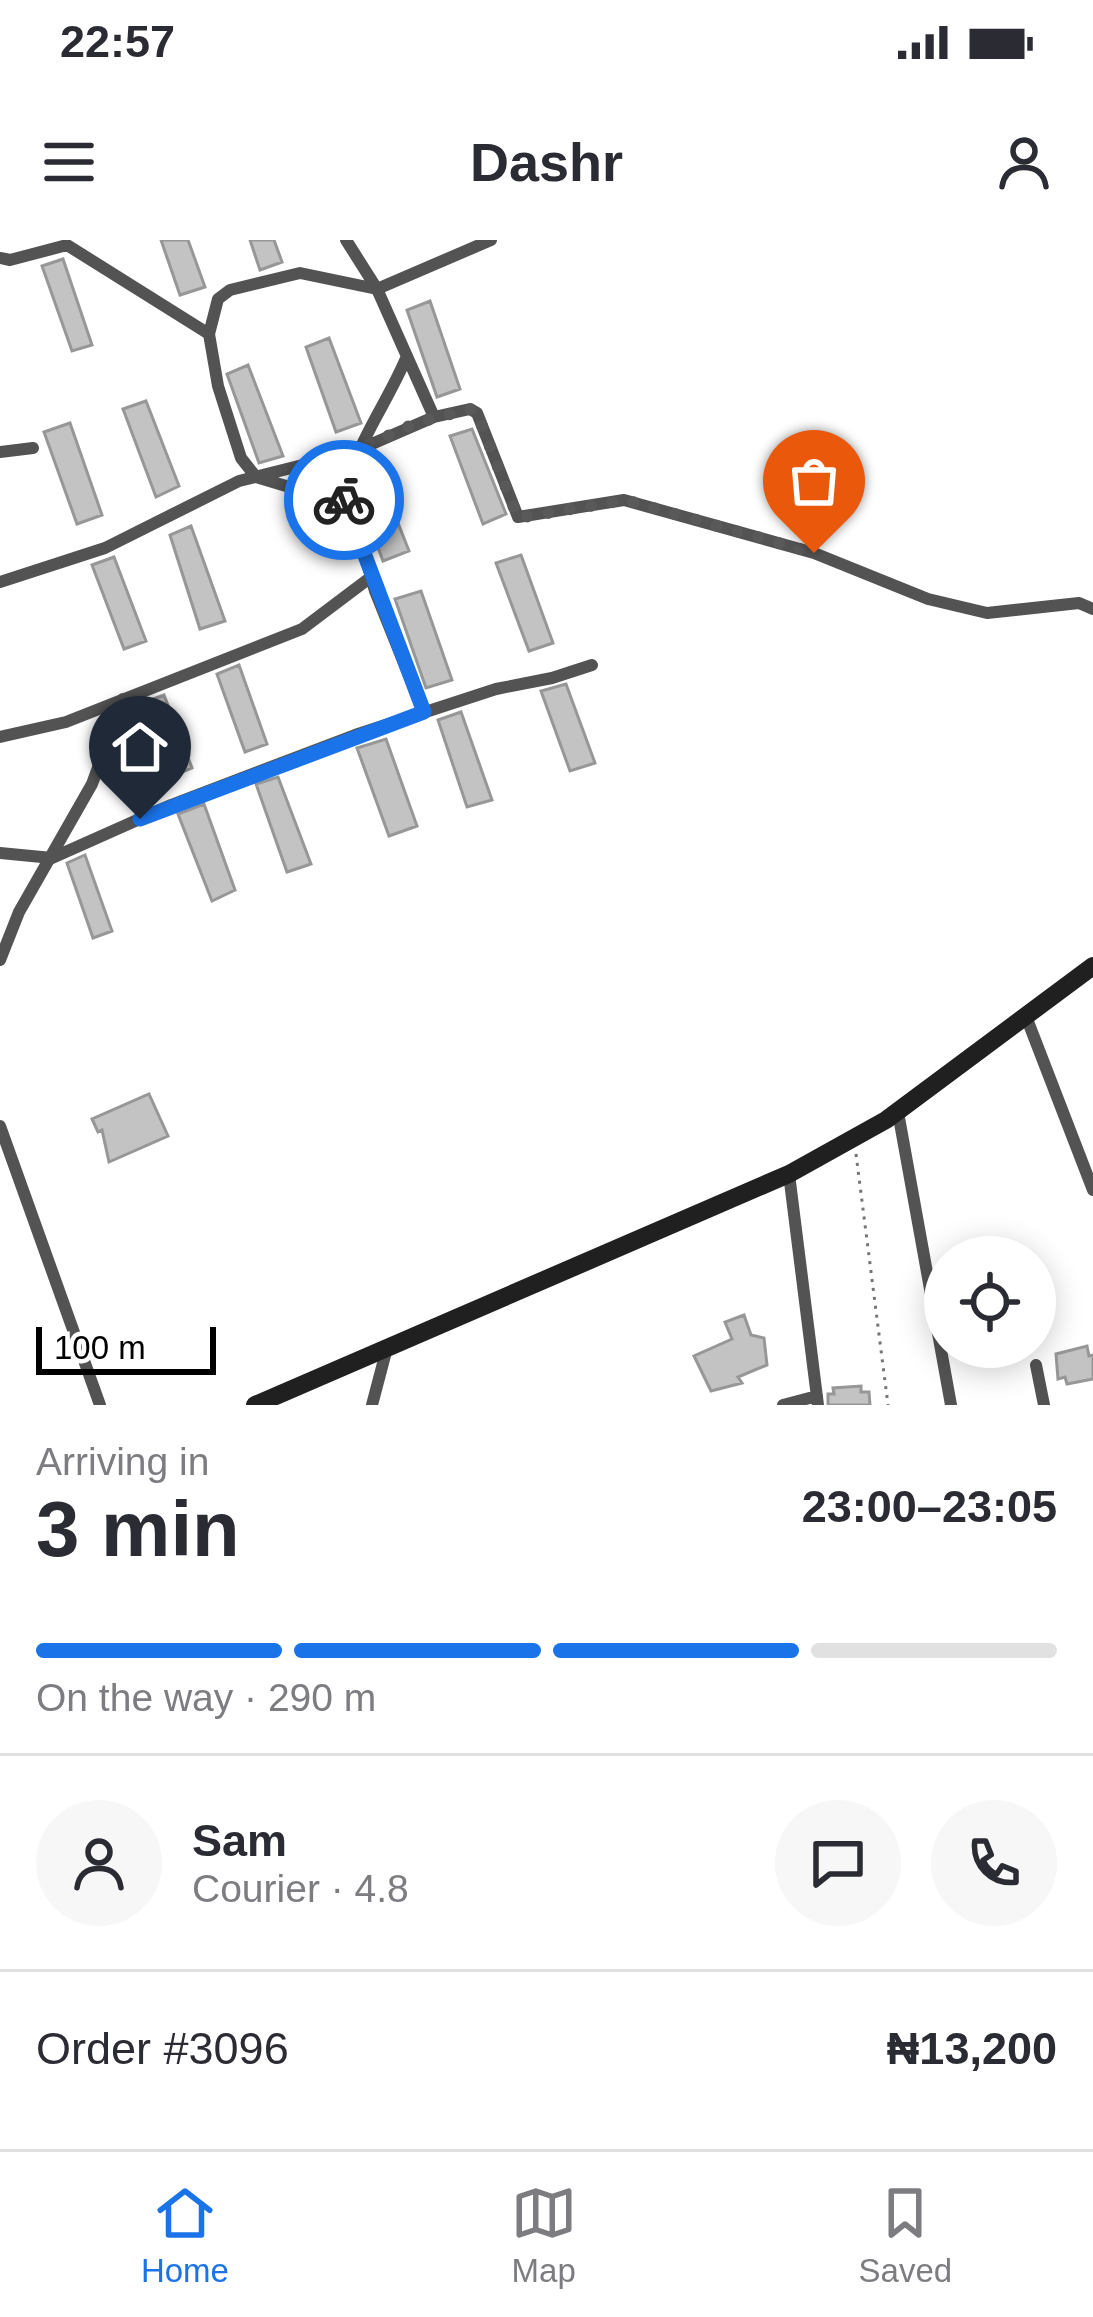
<!DOCTYPE html>
<meta charset="utf-8">
<style>
:root{--surface:#fff;--page:#f7f7f7;--text:#2b2b33;--muted:#7c7c81;--line:#e1e1e2;--accent:#1a73e8}
body{margin:0;font-family:Arial,sans-serif;background:var(--page);color:var(--text);height:100vh;display:flex;flex-direction:column;font-size:45px;white-space:nowrap}
*{box-sizing:border-box;margin:0}
p{font-size:39px;color:var(--muted)}
.icon{flex:none;width:66px;height:66px;fill:none;stroke:currentColor;stroke-width:2;stroke-linecap:round;stroke-linejoin:round}
.map{position:relative;height:1165px;overflow:hidden}
.sheet{display:flex;flex-direction:column;background:var(--surface);flex:1}
.sheet>*{flex:none}
.fabs{position:absolute;left:924px;top:996px;display:grid;gap:24px}
.fabs a{display:grid;place-items:center;width:132px;height:132px;border-radius:50%;background:var(--surface);box-shadow:0 6px 30px #0003;font-size:60px}
.scale{position:absolute;left:36px;bottom:30px;width:180px;box-sizing:border-box;padding-left:12px;border:6px solid #000;border-top:0;font-size:33px;line-height:42px;white-space:nowrap;color:#000;-webkit-text-stroke:9px #fff;paint-order:stroke}
.pin{position:absolute;display:grid;place-items:center;width:102px;height:102px;color:#fff;margin:-123px -51px;border-radius:50% 50% 50% 0;rotate:-45deg;box-shadow:0 0 12px #0007}
.pin .icon{rotate:45deg}
.courier{position:absolute;display:grid;place-items:center;width:120px;height:120px;margin:-60px;border:9px solid #1a73e8;border-radius:50%;background:#fff;color:#222;box-shadow:0 3px 15px #0007}
.head em{font-style:normal;font-weight:700}
.head div{display:flex;flex-direction:column-reverse}
.head{display:flex;align-items:center;justify-content:space-between;height:204px;padding:0 36px}
h1{font-size:78px;font-weight:700;line-height:90px}
.bar{display:grid;grid-template-columns:repeat(4,1fr);gap:18px 12px;align-content:center;height:144px;padding:0 36px}
.bar i{height:15px;border-radius:9px;background:var(--line)}
.bar .on{background:var(--accent)}
.bar p{grid-column:span 4}
.line{display:flex;align-items:center;gap:30px;padding:0 36px;border-top:3px solid var(--line)}
.line div{flex:1}
.round{display:grid;place-items:center;flex:none;width:126px;height:126px;border-radius:63px;background:var(--page)}
.status{display:flex;justify-content:space-between;align-items:center;height:84px;padding:0 60px;background:var(--surface);direction:ltr}
.status svg{height:33px;fill:currentColor}
header{display:flex;justify-content:space-between;align-items:center;height:156px;padding:0 36px;background:var(--surface);font-size:54px;font-weight:700}
.dock{display:flex;justify-content:space-around;align-items:center;height:168px;border-top:3px solid var(--line);background:var(--surface);font-size:33px;color:var(--muted)}
.dock a{display:grid;justify-items:center;gap:6px}
.dock .on{color:var(--accent)}
.map>svg:first-child{display:block}
.building{fill:#c3c3c3;stroke:#979797;stroke-width:3}
.lines{fill:none;stroke-linecap:round;stroke-linejoin:round}
.path{stroke:#757575;stroke-width:3;stroke-dasharray:3 6;stroke-linecap:butt}
.street{stroke:#535353;stroke-width:12}
.secondary{stroke:#202020;stroke-width:18}
.done{stroke:#595959;stroke-width:12;stroke-dasharray:0 21.6}
.route{stroke:#1a73e8;stroke-width:15}
</style>
<div class="status"><b>22:57</b><svg viewBox="0 0 49 12"><path d="M0 12V9h3v3zM5 12V6h3v6zM10 12V3h3v9zM15 12V0h3v12zM26 1h20v11H26zM47 4h2v5h-2z"/></svg></div>
<header><svg class="icon" aria-label="menu" viewBox="0 0 24 24"><path d="M4 6h16M4 12h16M4 18h16"/></svg>Dashr<svg class="icon" aria-label="person" viewBox="0 0 24 24"><circle cx="12" cy="8" r="4"/><path d="M4 21q1-7 8-7t8 7"/></svg></header>
<div class="map">
<svg width="1093" height="1165" viewBox="0 0 1093 1165">
<rect width="100%" height="100%" fill="#fff"/>
<path class="building" d="M 161,0 L 188,0 L 205,47 L 180,55 Z
M 250,0 L 274,0 L 282,22 L 260,30 Z
M 63,19 L 92,105 L 72,111 L 42,26 Z
M 430,61 L 460,149 L 437,157 L 407,70 Z
M 329,98 L 361,183 L 336,192 L 306,107 Z
M 248,125 L 283,216 L 259,223 L 227,134 Z
M 146,161 L 179,246 L 156,257 L 123,169 Z
M 70,183 L 102,275 L 77,284 L 44,192 Z
M 472,189 L 506,274 L 483,284 L 450,196 Z
M 374,222 L 409,311 L 383,321 L 357,251 L 364,226 Z
M 191,286 L 225,381 L 200,389 L 170,295 Z
M 521,315 L 553,403 L 529,411 L 496,323 Z
M 114,317 L 146,401 L 124,409 L 92,325 Z
M 421,351 L 452,440 L 426,448 L 395,359 Z
M 239,425 L 267,504 L 245,512 L 217,434 Z
M 566,444 L 595,523 L 570,531 L 541,451 Z
M 164,455 L 192,528 L 168,538 L 140,464 Z
M 461,472 L 492,560 L 467,567 L 438,480 Z
M 386,499 L 417,586 L 389,596 L 357,508 Z
M 278,537 L 311,624 L 287,632 L 256,544 Z
M 204,564 L 235,650 L 212,661 L 178,574 Z
M 85,615 L 112,691 L 93,698 L 67,623 Z
M 149,854 L 168,896 L 109,922 L 102,890 L 98,892 L 92,879 Z
M 744,1075 L 751,1095 L 764,1098 L 767,1125 L 738,1137 L 742,1143 L 711,1151 L 694,1116 L 732,1099 L 725,1082 Z
M 1087,1106 L 1089,1116 L 1093,1115 L 1093,1139 L 1067,1144 L 1065,1137 L 1058,1139 L 1056,1114 Z
M 861,1146 L 861,1152 L 869,1152 L 870,1165 L 828,1165 L 828,1154 L 834,1154 L 833,1148 Z"/>
<g class="lines">
<path class="path" d="M 856,914 L 888,1165"/>
<path class="street" d="M 346,0 L 377,49 L 434,177 L 470,169 L 477,173 L 518,277 L 624,260 L 814,313 L 928,359 L 987,373 L 1079,363 L 1093,369
M 0,18 L 10,20 L 67,5 L 209,94
M 0,212 L 33,208
M 343,267 C 350,209 385,169 407,116
M 0,342 L 105,308 L 239,241 L 351,213 L 434,177
M 424,473 L 375,351 L 354,277 L 316,255 L 256,237 L 241,218 L 218,146 L 209,94 L 218,59 L 230,50 L 300,33 L 377,49 L 491,0
M 0,497 L 66,482 L 302,389 L 371,337
M 0,613 L 52,618 L 171,565 L 355,495 L 496,449 L 552,438 L 592,425
M 0,720 L 19,672 L 92,544 L 123,459
M 1027,779 L 1093,950
M 898,872 L 951,1165
M 0,886 L 100,1165
M 789,934 L 818,1165
M 1036,1125 L 1044,1165
M 372,1165 L 387,1108
M 783,1165 L 817,1156"/>
<path class="secondary" d="M 255,1165 L 789,934 L 886,880 L 1093,726"/>
</g>
<g class="lines">
<path class="done" d="M 344,260 L 357,210 L 416,183 L 470,169 L 477,173 L 518,278 L 625,260 L 814,313"/>
<path class="route" d="M 140,579 L 424,472 L 344,260"/>
</g>
</svg>
<div class="fabs">
<a><svg class="icon" aria-label="locate" viewBox="0 0 24 24"><circle cx="12" cy="12" r="6"/><path d="M12 2v4M12 18v4M2 12h4M18 12h4"/></svg></a>
</div>
<div class="scale">100 m</div>
<div class="pin" style="left:814px;top:313px;background:#ea580c"><svg class="icon" aria-label="bag" viewBox="0 0 24 24"><path d="M5 8h14l-1 12H6zM9 8a3 3 0 0 1 6 0"/></svg></div>
<div class="pin" style="left:140px;top:579px;background:#1f2937"><svg class="icon" aria-label="home" viewBox="0 0 24 24"><path d="M3 11l9-7 9 7M6 9v11h12V9"/></svg></div>
<div class="courier" style="left:344px;top:260px"><svg class="icon" aria-label="bike" viewBox="0 0 24 24"><circle cx="6" cy="16" r="4"/><circle cx="18" cy="16" r="4"/><path d="M6 16l4-8h5l3 8M10 8l3 8H6M13 5h3"/></svg></div>
</div>
<section class="sheet">
<div class="head"><div><h1>3 min</h1><p>Arriving in</p></div><em>23:00–23:05</em></div>
<div class="bar"><i class="on"></i><i class="on"></i><i class="on"></i><i></i><p>On the way · 290 m</p></div>
<div class="line" style="height:216px"><a class="round"><svg class="icon" aria-label="person" viewBox="0 0 24 24"><circle cx="12" cy="8" r="4"/><path d="M4 21q1-7 8-7t8 7"/></svg></a><div><b>Sam</b><p>Courier · 4.8</p></div><a class="round"><svg class="icon" aria-label="chat" viewBox="0 0 24 24"><path d="M4 5h16v11H9l-5 4z"/></svg></a><a class="round"><svg class="icon" aria-label="phone" viewBox="0 0 24 24"><path d="M5 4h4l2 5-3 2q2 4 5 5l2-3 5 2v4C11 20 4 13 5 4z"/></svg></a></div>
<div class="line" style="height:156px"><div>Order #3096</div><b>₦13,200</b></div>
</section>
<nav class="dock">
<a class="on"><svg class="icon" aria-label="home" viewBox="0 0 24 24"><path d="M3 11l9-7 9 7M6 9v11h12V9"/></svg>Home</a>
<a><svg class="icon" aria-label="map" viewBox="0 0 24 24"><path d="M3 6l6-2 6 2 6-2v14l-6 2-6-2-6 2zM9 4v14M15 6v14"/></svg>Map</a>
<a><svg class="icon" aria-label="saved" viewBox="0 0 24 24"><path d="M7 4h10v16l-5-4-5 4z"/></svg>Saved</a>
</nav>
